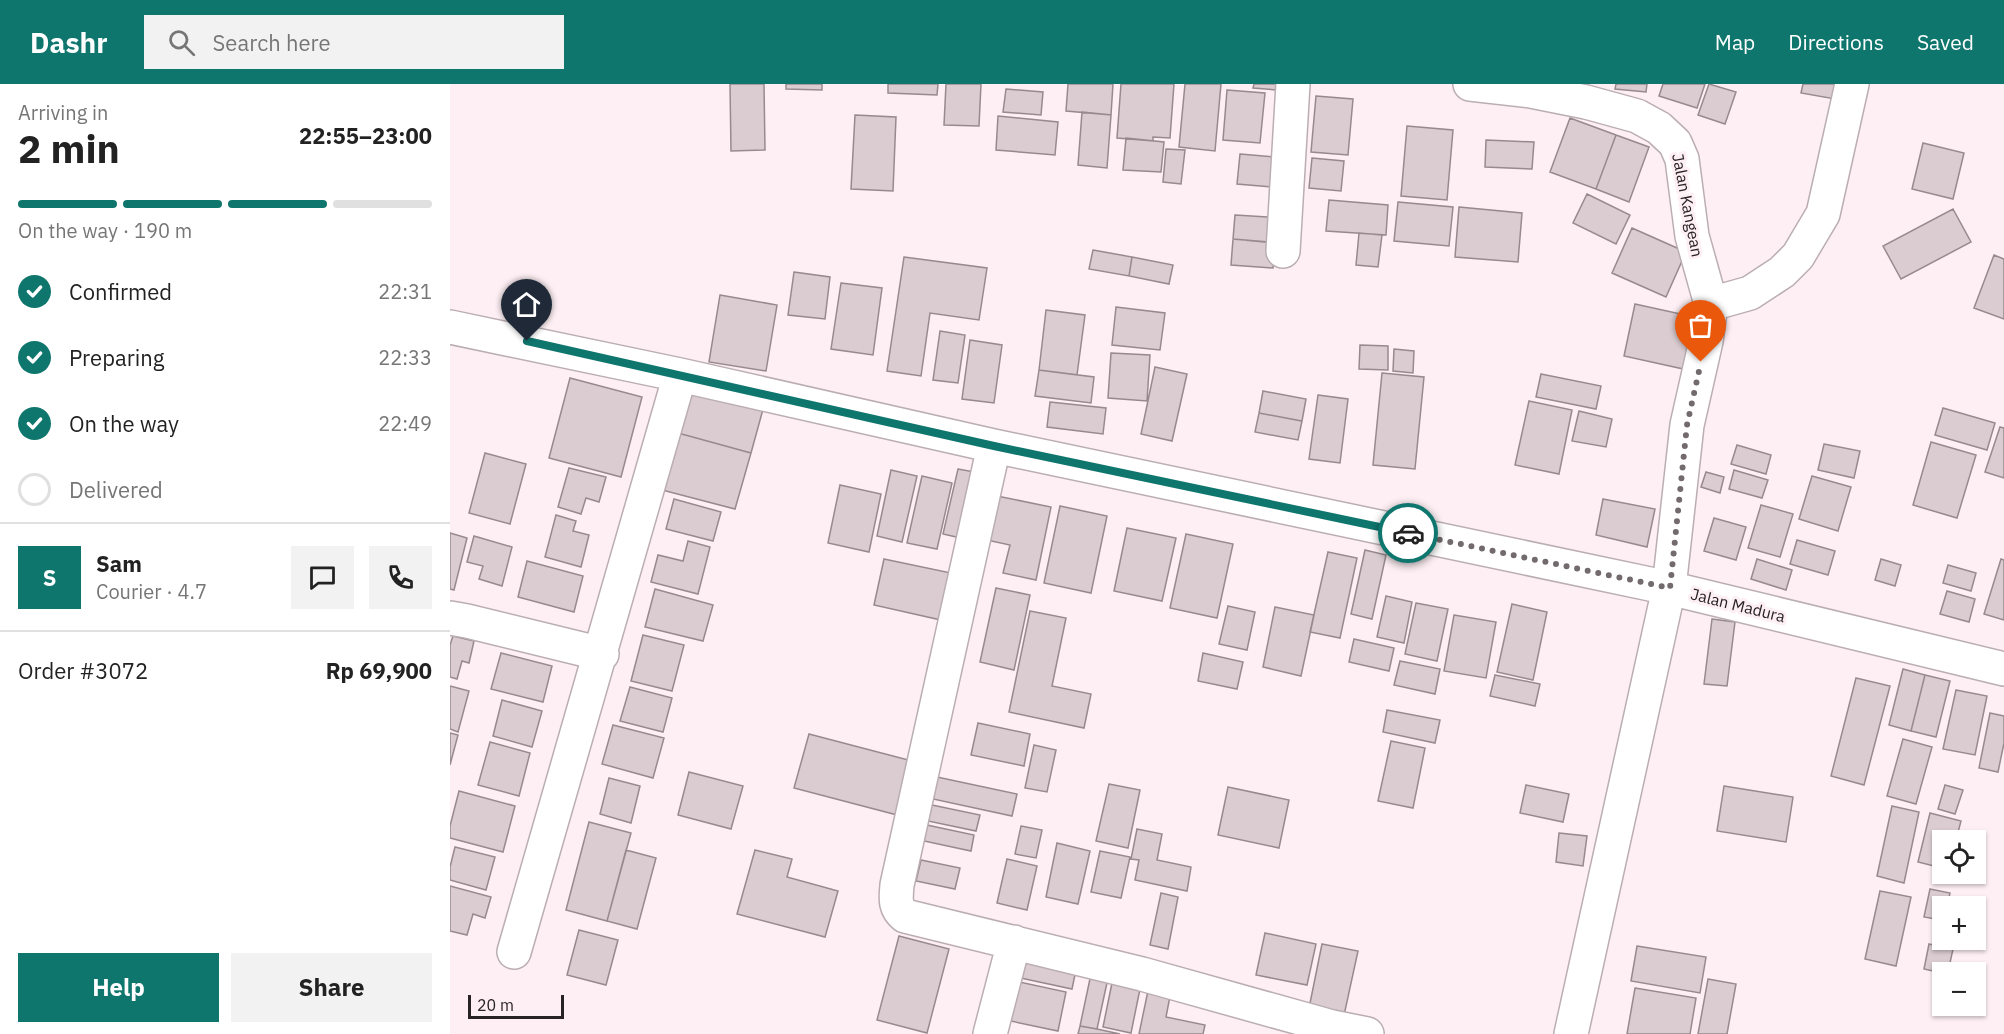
<!DOCTYPE html>
<meta charset="utf-8">
<style>
:root{--surface:#fff;--page:#f2f2f2;--text:#222;--muted:#767676;--line:#e0e0e0;--accent:#0f766e}
body{margin:0;font-family:"IBM Plex Sans",sans-serif;background:var(--page);color:var(--text);height:100vh;display:flex;flex-direction:column;font-size:22px;white-space:nowrap}
*{box-sizing:border-box;margin:0}
p{font-size:20px;color:var(--muted)}
.icon{flex:none;width:33px;height:33px;fill:none;stroke:currentColor;stroke-width:2;stroke-linecap:round;stroke-linejoin:round}
.map{position:relative;flex:1;overflow:hidden}
.sheet{display:flex;flex-direction:column;background:var(--surface);width:450px}
.sheet>*{flex:none}
.fabs{position:absolute;left:1482px;top:746px;display:grid;gap:12px}
.fabs a{display:grid;place-items:center;width:54px;height:54px;border-radius:0px;background:var(--surface);box-shadow:0 2px 4px #0004;font-size:30px}
.scale{position:absolute;left:18px;bottom:15px;width:96px;box-sizing:border-box;padding-left:6px;border:3px solid #272224;border-top:0;font-size:16px;line-height:21px;white-space:nowrap;color:#272224;-webkit-text-stroke:4px #fdeff3;paint-order:stroke}
.pin{position:absolute;display:grid;place-items:center;width:51px;height:51px;color:#fff;margin:-62px -26px;border-radius:50% 50% 50% 0;rotate:-45deg;box-shadow:0 0 6px #0007}
.pin .icon{rotate:45deg}
.courier{position:absolute;display:grid;place-items:center;width:60px;height:60px;margin:-30px;border:4px solid #0f766e;border-radius:50%;background:#fff;color:#222;box-shadow:0 2px 8px #0007}
.summary em{font-style:normal;font-weight:700}
.summary div{display:flex;flex-direction:column-reverse}
.summary{display:flex;align-items:center;justify-content:space-between;height:102px;padding:0 18px}
h1{font-size:39px;font-weight:700;line-height:45px}
.bar{display:grid;grid-template-columns:repeat(4,1fr);gap:9px 6px;align-content:center;height:72px;padding:0 18px}
.bar i{height:8px;border-radius:4px;background:var(--line)}
.bar .current{background:var(--accent)}
.bar p{grid-column:span 4}
.line{display:flex;align-items:center;gap:15px;padding:0 18px;border-top:2px solid var(--line)}
.line div{flex:1}
.round{display:grid;place-items:center;flex:none;width:63px;height:63px;border-radius:0px;background:var(--page)}
ol{padding:0 18px;list-style:none}
li{display:flex;align-items:center;gap:18px;height:66px}
li p{margin-inline-start:auto}
li .icon{padding:6px;border-radius:50%;background:var(--accent);color:#fff;stroke-width:4}
li:last-child{color:var(--muted)}
li i{width:33px;height:33px;border:3px solid var(--line);border-radius:50%}
.action{display:flex;gap:12px;margin-top:auto;padding:12px 18px}
.action a{flex:1;height:69px;border-radius:0px;background:var(--accent);color:#fff;font-size:24px;font-weight:700;line-height:69px;text-align:center}
.action a+a{background:var(--page);color:var(--text)}
header{display:flex;align-items:center;gap:36px;box-sizing:border-box;height:84px;padding:0 30px;background:var(--accent);color:#fff}
header strong{font-size:28px}
nav{display:flex;gap:33px;margin-inline-start:auto;font-size:21px}
.search{width:420px;height:54px;background:var(--page);display:flex;align-items:center;gap:15px;box-sizing:border-box;padding:0 21px;border-radius:0px;color:var(--muted);font-size:22px}
main{display:flex;flex:1;min-height:0}
.map>svg:first-child{display:block}
.building{fill:#daccd0;stroke:#978a8e;stroke-width:1.5}
.lines{fill:none;stroke-linecap:round;stroke-linejoin:round}
.minor-casing{stroke:#bbaeb2;stroke-width:36}
.minor{stroke:#fff;stroke-width:33}
.done{stroke:#726a6c;stroke-width:6;stroke-dasharray:0 10.8}
.route{stroke:#0f766e;stroke-width:8}
.labels{text-anchor:middle;stroke-width:6;stroke-linejoin:round;paint-order:stroke}
.street-label{font-size:16px;fill:#272224;stroke:#fdeff3}
</style>
<header>
<strong>Dashr</strong>
<div class="search"><svg class="icon" aria-label="search" viewBox="0 0 24 24"><circle cx="10" cy="10" r="6"/><path d="M15 15l6 6"/></svg>Search here</div>
<nav><a>Map</a><a>Directions</a><a>Saved</a></nav>
</header>
<main>
<section class="sheet">
<div class="summary"><div><h1>2 min</h1><p>Arriving in</p></div><em>22:55–23:00</em></div>
<div class="bar"><i class="current"></i><i class="current"></i><i class="current"></i><i></i><p>On the way · 190 m</p></div>
<ol>
<li><svg class="icon" aria-label="check" viewBox="0 0 24 24"><path d="M5 12l5 5 9-10"/></svg>Confirmed<p>22:31</p></li>
<li><svg class="icon" aria-label="check" viewBox="0 0 24 24"><path d="M5 12l5 5 9-10"/></svg>Preparing<p>22:33</p></li>
<li><svg class="icon" aria-label="check" viewBox="0 0 24 24"><path d="M5 12l5 5 9-10"/></svg>On the way<p>22:49</p></li>
<li><i></i>Delivered</li>
</ol>
<div class="line" style="height:108px"><b class="round" style="background:var(--accent);color:#fff">S</b><div><b>Sam</b><p>Courier · 4.7</p></div><a class="round"><svg class="icon" aria-label="chat" viewBox="0 0 24 24"><path d="M4 5h16v11H9l-5 4z"/></svg></a><a class="round"><svg class="icon" aria-label="phone" viewBox="0 0 24 24"><path d="M5 4h4l2 5-3 2q2 4 5 5l2-3 5 2v4C11 20 4 13 5 4z"/></svg></a></div>
<div class="line" style="height:78px"><div>Order #3072</div><b>Rp 69,900</b></div>
<div class="action"><a>Help</a><a>Share</a></div>
</section>
<div class="map">
<svg width="1554" height="950" viewBox="0 0 1554 950">
<rect width="100%" height="100%" fill="#fdeff3"/>
<path class="building" d="M 280,0 L 314,0 L 315,66 L 281,67 Z
M 336,0 L 372,0 L 372,6 L 336,5 Z
M 438,0 L 488,0 L 487,11 L 438,9 Z
M 496,0 L 531,0 L 529,42 L 494,41 Z
M 618,0 L 663,0 L 661,31 L 616,27 Z
M 671,0 L 724,0 L 720,54 L 703,53 L 703,57 L 667,54 Z
M 735,0 L 771,0 L 765,67 L 729,63 Z
M 804,0 L 840,0 L 840,7 L 803,4 Z
M 1166,0 L 1197,0 L 1196,8 L 1165,5 Z
M 1213,0 L 1255,0 L 1247,24 L 1209,12 Z
M 1259,0 L 1286,8 L 1275,40 L 1248,31 Z
M 1353,0 L 1388,0 L 1385,15 L 1351,9 Z
M 556,5 L 593,8 L 591,31 L 553,28 Z
M 777,6 L 815,9 L 810,59 L 773,56 Z
M 866,12 L 903,15 L 898,71 L 861,68 Z
M 632,28 L 661,31 L 657,84 L 628,81 Z
M 405,31 L 446,33 L 443,107 L 401,105 Z
M 548,32 L 608,38 L 605,71 L 546,66 Z
M 1120,34 L 1166,51 L 1146,105 L 1100,88 Z
M 957,42 L 1003,46 L 997,116 L 951,112 Z
M 1166,51 L 1199,63 L 1179,118 L 1146,105 Z
M 676,54 L 714,58 L 711,88 L 673,86 Z
M 1036,56 L 1084,58 L 1082,85 L 1035,83 Z
M 1473,59 L 1514,69 L 1503,115 L 1462,105 Z
M 716,65 L 735,66 L 731,100 L 713,98 Z
M 790,70 L 837,74 L 834,104 L 787,100 Z
M 862,74 L 894,77 L 891,107 L 859,104 Z
M 1137,110 L 1180,131 L 1166,160 L 1123,139 Z
M 879,116 L 938,121 L 936,151 L 876,147 Z
M 948,118 L 1003,123 L 999,162 L 944,157 Z
M 1009,123 L 1072,129 L 1068,178 L 1005,173 Z
M 1503,125 L 1521,158 L 1451,195 L 1433,162 Z
M 785,131 L 832,134 L 830,159 L 783,155 Z
M 1182,144 L 1236,168 L 1216,213 L 1162,189 Z
M 909,149 L 932,151 L 928,183 L 906,181 Z
M 783,155 L 825,159 L 823,184 L 781,181 Z
M 643,166 L 682,173 L 679,192 L 639,185 Z
M 1544,171 L 1554,175 L 1554,235 L 1524,224 Z
M 454,173 L 537,184 L 529,236 L 480,229 L 471,292 L 437,287 Z
M 682,173 L 723,181 L 719,200 L 679,192 Z
M 344,188 L 380,193 L 375,235 L 338,231 Z
M 391,199 L 432,204 L 423,271 L 381,265 Z
M 270,211 L 327,221 L 316,287 L 259,278 Z
M 1185,220 L 1249,234 L 1238,286 L 1174,272 Z
M 666,223 L 715,229 L 710,266 L 662,261 Z
M 596,226 L 635,231 L 627,291 L 589,286 Z
M 490,247 L 515,251 L 508,299 L 483,296 Z
M 520,256 L 552,261 L 544,319 L 512,315 Z
M 910,261 L 938,262 L 938,286 L 909,285 Z
M 944,265 L 964,267 L 963,289 L 943,287 Z
M 661,269 L 700,271 L 697,317 L 658,314 Z
M 705,283 L 737,290 L 722,357 L 691,350 Z
M 589,286 L 644,293 L 641,319 L 585,312 Z
M 932,289 L 974,293 L 965,385 L 923,381 Z
M 1091,290 L 1151,302 L 1146,325 L 1086,313 Z
M 120,294 L 192,313 L 171,393 L 99,374 Z
M 241,298 L 315,318 L 301,369 L 228,349 Z
M 813,307 L 856,315 L 852,337 L 809,329 Z
M 868,311 L 898,315 L 890,379 L 859,375 Z
M 1079,317 L 1122,326 L 1109,390 L 1065,381 Z
M 600,318 L 656,324 L 653,350 L 597,343 Z
M 1493,324 L 1545,339 L 1537,366 L 1485,351 Z
M 1129,327 L 1162,335 L 1156,363 L 1122,357 Z
M 809,329 L 852,337 L 848,356 L 805,348 Z
M 1550,343 L 1554,344 L 1554,394 L 1535,388 Z
M 228,349 L 301,369 L 285,425 L 212,406 Z
M 1481,358 L 1526,371 L 1507,434 L 1463,421 Z
M 1374,360 L 1410,367 L 1404,394 L 1368,386 Z
M 1287,361 L 1321,371 L 1316,390 L 1281,380 Z
M 35,369 L 76,380 L 60,440 L 19,429 Z
M 119,384 L 156,393 L 149,418 L 136,414 L 131,430 L 108,423 Z
M 508,385 L 530,389 L 515,455 L 493,450 Z
M 441,386 L 467,392 L 452,458 L 427,452 Z
M 1284,386 L 1318,396 L 1312,414 L 1279,405 Z
M 1256,388 L 1274,393 L 1270,409 L 1251,403 Z
M 472,392 L 502,399 L 487,465 L 457,459 Z
M 1362,392 L 1401,403 L 1388,447 L 1349,435 Z
M 390,401 L 431,410 L 419,468 L 378,459 Z
M 542,411 L 601,423 L 586,496 L 553,489 L 560,461 L 532,455 Z
M 224,415 L 271,428 L 263,457 L 216,445 Z
M 1153,415 L 1205,425 L 1197,463 L 1146,451 Z
M 1311,421 L 1343,430 L 1330,473 L 1298,464 Z
M 610,422 L 657,432 L 641,509 L 594,499 Z
M 106,431 L 126,437 L 123,447 L 139,451 L 131,483 L 95,473 Z
M 1264,434 L 1296,443 L 1286,476 L 1254,467 Z
M 677,444 L 726,454 L 712,517 L 664,507 Z
M 0,449 L 17,454 L 4,506 L 0,505 Z
M 736,450 L 783,460 L 767,534 L 720,524 Z
M 24,452 L 62,463 L 52,502 L 29,495 L 33,482 L 17,478 Z
M 1347,456 L 1385,467 L 1378,491 L 1340,480 Z
M 238,457 L 260,463 L 248,510 L 201,498 L 208,471 L 233,477 Z
M 915,466 L 936,471 L 922,535 L 901,530 Z
M 878,468 L 907,474 L 890,554 L 860,548 Z
M 434,475 L 501,489 L 491,536 L 424,521 Z
M 1307,475 L 1342,486 L 1336,506 L 1301,495 Z
M 1431,475 L 1451,481 L 1445,502 L 1425,496 Z
M 1551,475 L 1554,476 L 1554,536 L 1534,530 Z
M 77,477 L 133,492 L 124,528 L 68,513 Z
M 1498,481 L 1526,489 L 1521,507 L 1493,499 Z
M 546,504 L 580,511 L 564,586 L 530,578 Z
M 205,505 L 263,521 L 253,557 L 195,543 Z
M 1497,507 L 1525,515 L 1519,538 L 1490,530 Z
M 936,512 L 962,518 L 954,559 L 927,553 Z
M 966,519 L 998,525 L 987,577 L 955,570 Z
M 1062,520 L 1097,528 L 1083,596 L 1047,588 Z
M 778,522 L 805,528 L 797,566 L 769,560 Z
M 825,523 L 864,531 L 851,592 L 813,583 Z
M 580,527 L 616,534 L 602,602 L 641,610 L 634,644 L 559,628 Z
M 1004,531 L 1046,538 L 1036,594 L 994,587 Z
M 1262,535 L 1285,538 L 1277,602 L 1254,600 Z
M 193,551 L 234,561 L 222,607 L 181,597 Z
M 3,552 L 24,557 L 19,579 L 12,577 L 7,595 L 0,593 L 0,561 Z
M 904,555 L 944,564 L 939,587 L 899,578 Z
M 51,569 L 102,582 L 93,618 L 41,605 Z
M 753,569 L 793,578 L 787,605 L 748,597 Z
M 950,577 L 990,585 L 985,610 L 944,601 Z
M 1453,585 L 1475,591 L 1461,647 L 1439,641 Z
M 1045,591 L 1090,600 L 1085,622 L 1040,612 Z
M 1475,591 L 1500,597 L 1486,653 L 1461,647 Z
M 1406,594 L 1440,602 L 1414,701 L 1381,692 Z
M 0,602 L 19,607 L 8,648 L 0,645 Z
M 180,603 L 222,614 L 213,648 L 170,637 Z
M 1506,606 L 1537,612 L 1525,671 L 1493,665 Z
M 52,616 L 92,627 L 82,663 L 43,652 Z
M 937,626 L 990,636 L 985,659 L 933,648 Z
M 1540,629 L 1554,632 L 1554,659 L 1548,688 L 1529,684 Z
M 528,639 L 580,650 L 574,682 L 521,671 Z
M 163,641 L 214,654 L 203,694 L 152,680 Z
M 0,649 L 8,651 L 0,681 Z
M 359,650 L 466,678 L 451,732 L 344,704 Z
M 1453,655 L 1482,663 L 1466,720 L 1437,712 Z
M 941,657 L 975,664 L 963,724 L 928,717 Z
M 40,658 L 80,669 L 69,712 L 28,701 Z
M 584,661 L 606,666 L 597,708 L 575,704 Z
M 239,688 L 293,702 L 281,745 L 228,731 Z
M 487,693 L 567,710 L 562,732 L 483,715 Z
M 159,694 L 190,702 L 181,739 L 150,730 Z
M 659,700 L 690,706 L 678,764 L 646,757 Z
M 1076,701 L 1119,710 L 1113,738 L 1070,729 Z
M 1495,701 L 1513,706 L 1505,730 L 1488,725 Z
M 1274,702 L 1343,713 L 1336,758 L 1267,747 Z
M 778,703 L 839,716 L 829,764 L 768,751 Z
M 9,707 L 65,722 L 53,768 L 0,754 L 0,742 Z
M 482,721 L 530,731 L 526,747 L 478,737 Z
M 1442,722 L 1469,728 L 1454,799 L 1427,792 Z
M 1480,729 L 1511,737 L 1506,756 L 1492,756 L 1492,784 L 1468,778 Z
M 139,738 L 181,749 L 157,837 L 116,826 Z
M 477,741 L 524,751 L 521,767 L 474,757 Z
M 571,742 L 592,746 L 586,774 L 565,770 Z
M 687,745 L 712,750 L 707,776 L 741,783 L 737,807 L 685,796 L 689,776 L 681,775 Z
M 1109,749 L 1137,752 L 1133,782 L 1106,778 Z
M 607,759 L 640,767 L 628,820 L 596,813 Z
M 5,763 L 45,773 L 36,806 L 0,796 L 0,783 Z
M 176,766 L 206,774 L 187,845 L 157,837 Z
M 305,766 L 342,775 L 337,793 L 388,807 L 375,853 L 287,830 Z
M 650,767 L 680,773 L 671,814 L 641,808 Z
M 557,775 L 587,782 L 577,826 L 547,819 Z
M 471,776 L 510,784 L 505,805 L 466,797 Z
M 0,802 L 41,813 L 35,834 L 23,830 L 17,851 L 0,847 Z
M 1480,805 L 1500,809 L 1497,822 L 1492,822 L 1492,836 L 1474,833 Z
M 1430,807 L 1461,813 L 1446,882 L 1415,875 Z
M 711,809 L 728,813 L 718,865 L 700,861 Z
M 129,846 L 168,856 L 156,901 L 117,891 Z
M 815,849 L 866,860 L 857,901 L 806,891 Z
M 449,852 L 499,865 L 477,949 L 427,936 Z
M 872,860 L 908,867 L 893,936 L 858,929 Z
M 1479,860 L 1503,865 L 1498,888 L 1492,889 L 1474,885 Z
M 1187,862 L 1256,873 L 1250,909 L 1181,897 Z
M 566,869 L 627,881 L 622,905 L 561,892 Z
M 641,890 L 658,894 L 647,945 L 630,942 Z
M 1258,895 L 1286,900 L 1277,950 L 1248,950 Z
M 560,896 L 616,908 L 608,947 L 551,935 Z
M 662,899 L 690,905 L 681,949 L 653,943 Z
M 699,902 L 721,907 L 716,933 L 755,941 L 753,950 L 689,950 Z
M 1185,904 L 1246,914 L 1240,950 L 1177,950 Z
M 630,942 L 647,945 L 670,950 L 628,950 Z"/>
<g class="lines">
<defs>
<path id="minor" d="M 1020,0 L 1081,7 L 1136,18 L 1187,32 L 1209,44 L 1225,59 L 1232,75 L 1242,152 L 1261,220 L 1256,257 L 1237,341 L 1219,504 L 1121,950
M 833,167 L 843,0
M 1261,220 L 1300,209 L 1332,188 L 1348,172 L 1373,130 L 1402,0
M 0,243 L 230,291 L 544,362 L 1219,504 L 1554,585
M 544,362 L 447,801 C 446,814 444,823 455,832 L 692,890 L 882,943 L 917,950
M 0,534 L 17,537 L 152,570
M 64,868 L 230,291
M 540,950 L 564,858"/>
</defs>
<use href="#minor" class="minor-casing"/>
<use href="#minor" class="minor"/>
</g>
<g class="lines">
<path class="done" d="M 958,449 L 1220,504 L 1237,341 L 1251,278"/>
<path class="route" d="M 77,257 L 544,362 L 958,449"/>
</g>
<g class="labels">
<g class="street-label">
<text transform="translate(1238 121) rotate(79)" y="6">Jalan Kangean</text>
<text transform="translate(1288 521) rotate(14)" y="6">Jalan Madura</text>
</g>
</g>
</svg>
<div class="fabs">
<a><svg class="icon" aria-label="locate" viewBox="0 0 24 24"><circle cx="12" cy="12" r="6"/><path d="M12 2v4M12 18v4M2 12h4M18 12h4"/></svg></a>
<a>+</a>
<a>−</a>
</div>
<div class="scale">20 m</div>
<div class="pin" style="left:1251px;top:278px;background:#ea580c"><svg class="icon" aria-label="bag" viewBox="0 0 24 24"><path d="M5 8h14l-1 12H6zM9 8a3 3 0 0 1 6 0"/></svg></div>
<div class="pin" style="left:77px;top:257px;background:#1f2937"><svg class="icon" aria-label="home" viewBox="0 0 24 24"><path d="M3 11l9-7 9 7M6 9v11h12V9"/></svg></div>
<div class="courier" style="left:958px;top:449px"><svg class="icon" aria-label="car" viewBox="0 0 24 24"><path d="M5 17H2v-5l4-1 3-4h7l3 4 3 1v5h-3M9 17h6M6 11h13"/><circle cx="7" cy="17" r="2"/><circle cx="17" cy="17" r="2"/></svg></div>
</div>
</main>
